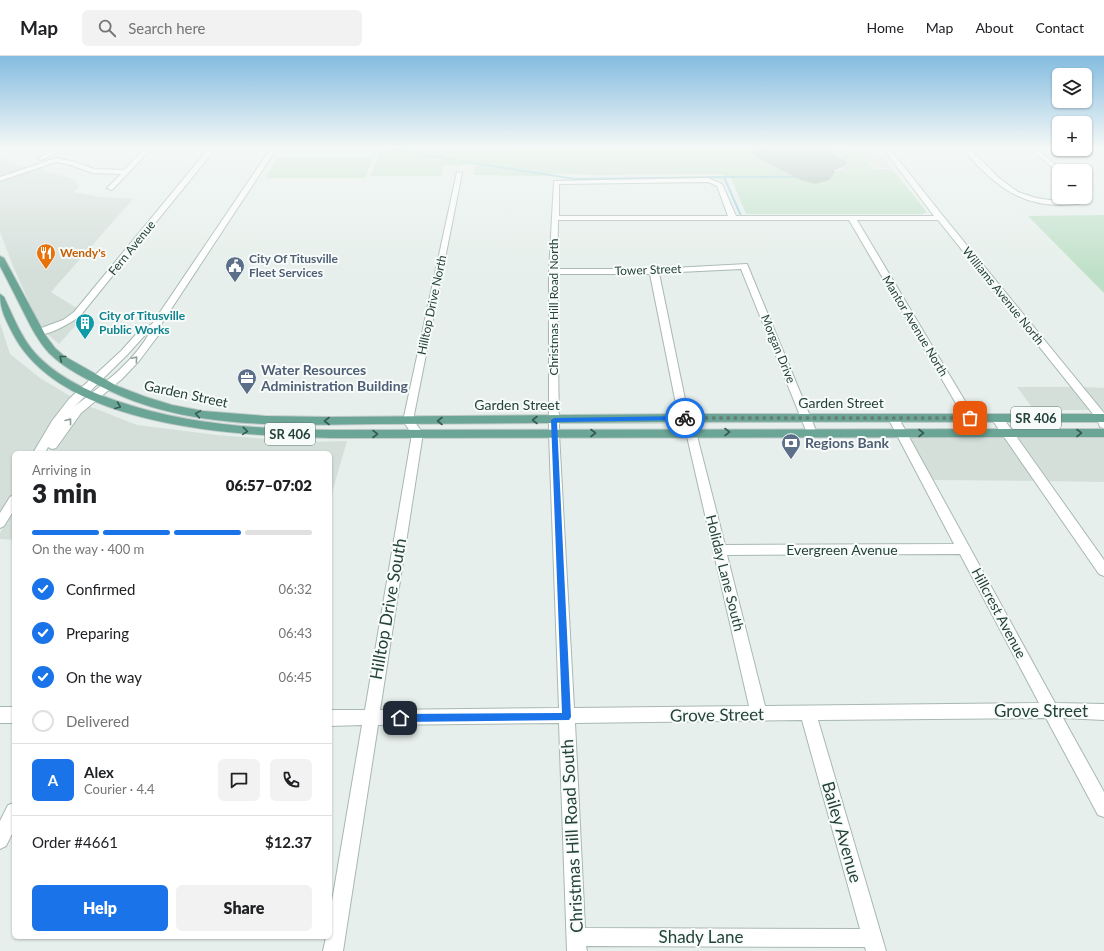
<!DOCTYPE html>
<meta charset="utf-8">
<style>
:root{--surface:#fff;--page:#f2f2f2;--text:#202124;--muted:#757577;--line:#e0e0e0;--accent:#1a73e8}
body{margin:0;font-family:Lato,sans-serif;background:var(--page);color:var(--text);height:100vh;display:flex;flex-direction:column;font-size:15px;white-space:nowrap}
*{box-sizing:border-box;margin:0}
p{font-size:13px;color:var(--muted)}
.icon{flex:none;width:22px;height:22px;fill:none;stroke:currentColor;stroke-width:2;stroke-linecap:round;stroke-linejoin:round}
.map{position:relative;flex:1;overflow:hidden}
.details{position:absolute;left:12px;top:395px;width:320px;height:488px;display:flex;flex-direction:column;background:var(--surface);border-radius:6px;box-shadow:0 1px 3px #0004}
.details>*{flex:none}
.tools{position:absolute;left:1052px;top:12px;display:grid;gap:8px}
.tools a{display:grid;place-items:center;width:40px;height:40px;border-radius:6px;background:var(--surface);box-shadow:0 1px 3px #0004;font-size:20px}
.pin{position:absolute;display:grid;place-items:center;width:34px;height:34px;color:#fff;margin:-17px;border-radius:8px;box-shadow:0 2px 6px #0006}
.courier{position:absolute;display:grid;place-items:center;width:40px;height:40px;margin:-20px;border:3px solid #1a73e8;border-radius:50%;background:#fff;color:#222;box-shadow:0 1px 5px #0007}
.head em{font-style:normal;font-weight:800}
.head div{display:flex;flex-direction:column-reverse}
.head{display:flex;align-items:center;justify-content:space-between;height:68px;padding:0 20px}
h1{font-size:26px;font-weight:800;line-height:30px}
.bar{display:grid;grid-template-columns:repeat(4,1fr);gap:6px 4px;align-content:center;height:48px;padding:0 20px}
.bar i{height:5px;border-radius:3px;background:var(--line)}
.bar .selected{background:var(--accent)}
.bar p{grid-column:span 4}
.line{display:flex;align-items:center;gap:10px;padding:0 20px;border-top:1px solid var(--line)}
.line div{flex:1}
.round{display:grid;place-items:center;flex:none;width:42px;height:42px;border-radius:6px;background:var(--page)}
ol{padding:0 20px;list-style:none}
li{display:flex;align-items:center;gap:12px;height:44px}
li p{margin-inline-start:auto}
li .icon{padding:4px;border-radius:50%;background:var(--accent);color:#fff;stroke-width:4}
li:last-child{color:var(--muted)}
li i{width:22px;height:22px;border:2px solid var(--line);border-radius:50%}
.button{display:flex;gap:8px;margin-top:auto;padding:8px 20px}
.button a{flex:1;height:46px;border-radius:6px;background:var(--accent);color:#fff;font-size:16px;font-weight:800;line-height:46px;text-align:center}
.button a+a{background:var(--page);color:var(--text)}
header{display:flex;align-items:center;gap:24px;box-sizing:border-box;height:56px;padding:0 20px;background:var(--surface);border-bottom:1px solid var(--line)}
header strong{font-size:19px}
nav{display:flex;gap:22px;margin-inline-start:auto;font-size:14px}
.search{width:280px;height:36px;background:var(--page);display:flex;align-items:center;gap:10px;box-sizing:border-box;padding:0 14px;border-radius:6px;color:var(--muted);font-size:15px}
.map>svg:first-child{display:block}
.built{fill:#d4dfda}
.green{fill:#bfe0c8}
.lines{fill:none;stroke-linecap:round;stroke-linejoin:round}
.stream{stroke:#8ec9d4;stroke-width:2}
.taxiway{fill:#a2b6b0;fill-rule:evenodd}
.runway{fill:#a2b6b0;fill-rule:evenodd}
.minor-casing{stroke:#a8b8b2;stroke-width:2}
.major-casing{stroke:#c2cac8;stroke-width:2}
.minor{fill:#fff;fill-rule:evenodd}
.major{fill:#6aa596;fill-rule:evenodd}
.oneway{stroke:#365b51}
.oneway2{stroke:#92a09c}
.route{fill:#1a73e8}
.done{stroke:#687f78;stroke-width:4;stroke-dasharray:0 7.2}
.labels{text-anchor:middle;stroke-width:4;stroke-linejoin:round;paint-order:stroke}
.far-street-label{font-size:12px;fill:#24423a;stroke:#f7fbf9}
.far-food-label{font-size:12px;font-weight:bold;fill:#c56008;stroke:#f7fbf9;text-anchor:start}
.far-service-label{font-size:12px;font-weight:bold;fill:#4e5e75;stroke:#f7fbf9;text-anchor:start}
.far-culture-label{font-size:12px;font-weight:bold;fill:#0d838f;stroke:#f7fbf9;text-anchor:start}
.shield{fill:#f7fbf9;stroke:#637a73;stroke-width:1}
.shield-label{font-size:13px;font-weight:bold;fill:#24423a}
.service-label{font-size:14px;font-weight:bold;fill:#4e5e75;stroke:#f7fbf9;text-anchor:start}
.street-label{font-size:14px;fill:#24423a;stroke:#f7fbf9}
.near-street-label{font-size:17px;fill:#24423a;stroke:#f7fbf9}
</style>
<header>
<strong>Map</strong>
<div class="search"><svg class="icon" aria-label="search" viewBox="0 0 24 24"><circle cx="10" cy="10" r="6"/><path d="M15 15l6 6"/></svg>Search here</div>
<nav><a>Home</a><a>Map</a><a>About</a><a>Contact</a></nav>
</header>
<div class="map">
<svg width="1104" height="895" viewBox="0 0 1104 895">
<rect width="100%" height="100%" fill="#e6efeb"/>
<path class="built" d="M 841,92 L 863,92 L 884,102 L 891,112 L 875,112 L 869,106 Z
M 0,101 L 20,110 L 29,112 L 0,121 Z
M 34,112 L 74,123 L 79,131 L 74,136 L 100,141 L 133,143 L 51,236 L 86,258 L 59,288 L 46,277 L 34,257 L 13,210 L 0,176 L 0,124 Z
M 0,267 L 10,298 L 40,322 L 75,343 L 34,397 L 14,397 L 14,437 L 0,459 Z
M 1017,331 L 1072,331 L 1091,354 L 1034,354 Z
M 1081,331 L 1104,332 L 1104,354 L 1100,354 Z
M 86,349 L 137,369 L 217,379 L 306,386 L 347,385 L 330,444 L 330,397 L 51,397 Z
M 908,381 L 1005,381 L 1036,425 L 932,424 Z
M 1014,381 L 1104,381 L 1104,426 L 1046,425 Z
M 14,454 L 14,484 L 0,483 L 0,477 Z"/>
<path class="green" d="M 381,92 L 752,92 L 813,123 L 843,113 L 845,107 L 819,93 L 838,92 L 867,106 L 873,113 L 892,113 L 927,156 L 923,158 L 746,158 L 731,122 L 719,118 C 678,118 637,119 596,119 C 580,119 554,115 541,120 L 474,119 L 475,109 L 444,109 L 441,120 L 370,120 Z
M 278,102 L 373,102 L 365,122 L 265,122 Z
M 1104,159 L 1104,237 L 1028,160 Z"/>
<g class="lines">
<path class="stream" d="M 390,92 L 453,104
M 460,105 L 575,123 L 724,121 L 741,160
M 724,121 L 798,121"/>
<path class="taxiway" d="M 802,92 L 821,92 L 844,104 L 847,107 L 844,110 C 834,114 821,122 809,119 L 807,116 L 809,113 L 826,106 L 804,95 Z"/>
<path class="runway" d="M 749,92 L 798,92 L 829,108 L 835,116 L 829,124 L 815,128 L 801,124 L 755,100 Z"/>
<defs>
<path id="minor" d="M 56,92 L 64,92 L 42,104 L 37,103 Z
M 145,92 L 152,92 L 113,133 L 111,134 L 107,132 L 121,118 L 93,117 L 71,109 L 56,106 L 0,125 L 0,121 L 56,102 L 75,106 L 94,113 L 124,114 Z
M 209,92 L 216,92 L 80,260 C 71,267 47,281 36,278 L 34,276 L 36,274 L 63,264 L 74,256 Z
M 271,92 L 277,92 L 160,270 L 160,277 L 139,305 L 122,323 L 81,357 L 56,392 L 52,393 L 48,391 L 45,397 L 33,397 L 52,365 L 69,343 L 121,295 L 139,275 L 152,268 ZM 150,276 C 133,307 102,329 74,351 L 127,299 L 145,279 Z
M 883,92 L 889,92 L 943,160 L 1104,357 L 1104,372 L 1100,371 L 1097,363 L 938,164 L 857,164 L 984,377 L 983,380 L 975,380 L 849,164 L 558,164 L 557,213 L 654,213 L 747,208 L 817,377 L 816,380 L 808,380 L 807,377 L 741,213 L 659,217 L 687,353 L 696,376 L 725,489 L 954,488 L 888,362 L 889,359 L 897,359 L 1055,647 L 1104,648 L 1104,664 L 1063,662 L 1104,736 L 1104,761 L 1098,759 L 1046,662 L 818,664 L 886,895 L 866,895 L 865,891 L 586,890 L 587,895 L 567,895 L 559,667 L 378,669 L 343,895 L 323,895 L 326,881 L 330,881 L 330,857 L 362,669 L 330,670 L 330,654 L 365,654 L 412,378 L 403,365 L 457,116 L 462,117 L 413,364 L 423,377 L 380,654 L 559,652 L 549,377 L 549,216 L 554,125 L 708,122 L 722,128 L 736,160 L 934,160 ZM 708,126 L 717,130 L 728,160 L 559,160 L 559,128 ZM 557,218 L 650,218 L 677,353 L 686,376 L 749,650 L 574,652 L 559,377 ZM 960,498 L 1039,647 L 765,650 L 727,499 ZM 802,664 L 860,873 L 585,872 L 575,667 Z
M 962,92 L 969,92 L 999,122 L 1018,136 L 1036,142 L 1057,145 L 1076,144 L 1085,141 L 1085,136 L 1089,138 L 1090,143 C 1083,148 1071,149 1063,149 C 1017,150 990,125 962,92 Z
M 1029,92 L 1036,92 L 1063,115 L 1058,116 Z
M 997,358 L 1001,359 L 1104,504 L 1104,520 L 1099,518 L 993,365 L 992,362 L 993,359 Z
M 14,439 L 14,454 L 4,470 L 0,472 L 0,457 L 10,441 Z
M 0,651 L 14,651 L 14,667 L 0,667 Z
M 14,747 L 14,774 L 6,790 L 0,793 L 0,765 L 8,749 Z"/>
<path id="major" d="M 0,200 L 4,202 L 46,280 L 55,292 L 64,300 L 117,330 L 146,341 L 172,349 L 203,355 L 265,360 L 329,361 L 686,358 L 1104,358 L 1104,366 C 922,366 739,365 557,367 C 496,367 435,368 374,368 C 286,369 190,374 108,334 C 88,324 65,313 49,297 C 38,285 31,271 24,257 C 16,241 8,225 0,210 Z
M 0,238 L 4,241 C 13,260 21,281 35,297 C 57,321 87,335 117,345 C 187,369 259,373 332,374 L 1104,373 L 1104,381 L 332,382 C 239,380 62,372 13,278 C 6,264 0,254 0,238 Z"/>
</defs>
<use href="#minor" class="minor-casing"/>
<use href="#major" class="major-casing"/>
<use href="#minor" class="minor"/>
<use href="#major" class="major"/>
</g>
<defs><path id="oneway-chevron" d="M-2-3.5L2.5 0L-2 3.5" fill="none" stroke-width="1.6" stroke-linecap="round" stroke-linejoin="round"/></defs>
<g class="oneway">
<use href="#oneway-chevron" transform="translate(62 302) rotate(-141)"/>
<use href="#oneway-chevron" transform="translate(118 350) rotate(22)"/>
<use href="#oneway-chevron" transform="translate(198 358) rotate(-170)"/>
<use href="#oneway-chevron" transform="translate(535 364) rotate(180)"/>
<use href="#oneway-chevron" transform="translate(327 365) rotate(180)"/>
<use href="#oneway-chevron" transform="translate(440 365) rotate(180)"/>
<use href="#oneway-chevron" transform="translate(245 375) rotate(5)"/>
<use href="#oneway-chevron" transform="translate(727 376)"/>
<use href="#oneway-chevron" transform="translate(593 377)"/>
<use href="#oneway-chevron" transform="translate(921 377)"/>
<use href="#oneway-chevron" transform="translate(1079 377)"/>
<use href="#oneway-chevron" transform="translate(375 378)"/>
</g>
<g class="oneway2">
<use href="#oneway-chevron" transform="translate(135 303) rotate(-49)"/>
<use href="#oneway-chevron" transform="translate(69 365) rotate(-52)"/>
</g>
<linearGradient id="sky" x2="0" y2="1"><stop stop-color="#84bce0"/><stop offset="0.42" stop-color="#f4f8f6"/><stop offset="1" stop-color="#f4f8f6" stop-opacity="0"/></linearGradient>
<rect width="1104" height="217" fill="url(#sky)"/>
<path class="route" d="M 685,360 L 688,362 L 685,364 L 557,366 L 571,661 L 569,664 L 400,666 L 397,665 L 396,662 L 397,659 L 400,658 L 562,657 L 551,364 L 554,362 Z"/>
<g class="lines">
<path class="done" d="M 685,362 L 970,362"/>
</g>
<defs>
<symbol id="restaurant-pin" viewBox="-11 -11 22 30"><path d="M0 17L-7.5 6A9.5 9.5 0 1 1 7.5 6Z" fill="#e8710a" stroke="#f7fbf9"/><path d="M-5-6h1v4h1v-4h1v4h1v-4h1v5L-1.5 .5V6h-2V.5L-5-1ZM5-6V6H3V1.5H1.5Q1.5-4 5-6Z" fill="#fff"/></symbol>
<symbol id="civic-pin" viewBox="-11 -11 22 30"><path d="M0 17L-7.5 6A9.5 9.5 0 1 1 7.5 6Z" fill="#5c6f8a" stroke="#f7fbf9"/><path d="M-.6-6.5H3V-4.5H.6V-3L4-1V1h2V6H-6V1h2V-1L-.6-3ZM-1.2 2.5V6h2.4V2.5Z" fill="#fff"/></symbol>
<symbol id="building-pin" viewBox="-11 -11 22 30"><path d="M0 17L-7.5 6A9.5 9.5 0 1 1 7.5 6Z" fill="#0f9aa8" stroke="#f7fbf9"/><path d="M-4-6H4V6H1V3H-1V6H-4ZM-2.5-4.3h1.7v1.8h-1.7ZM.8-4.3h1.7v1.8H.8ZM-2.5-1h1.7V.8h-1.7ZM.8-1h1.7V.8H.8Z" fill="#fff"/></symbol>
<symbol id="office-pin" viewBox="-11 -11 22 30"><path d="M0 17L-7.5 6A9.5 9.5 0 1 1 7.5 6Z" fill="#5c6f8a" stroke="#f7fbf9"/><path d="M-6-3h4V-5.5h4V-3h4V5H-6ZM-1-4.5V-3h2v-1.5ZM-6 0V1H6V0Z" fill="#fff"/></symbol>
<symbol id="bank-pin" viewBox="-11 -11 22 30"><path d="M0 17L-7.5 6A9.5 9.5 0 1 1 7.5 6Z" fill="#5c6f8a" stroke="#f7fbf9"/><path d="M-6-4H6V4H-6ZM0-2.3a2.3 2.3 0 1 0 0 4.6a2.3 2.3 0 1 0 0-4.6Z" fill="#fff"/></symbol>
</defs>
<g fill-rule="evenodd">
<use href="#restaurant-pin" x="35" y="186" width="22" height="30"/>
<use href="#civic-pin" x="224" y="199" width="22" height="30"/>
<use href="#building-pin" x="74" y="256" width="22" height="30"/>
<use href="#office-pin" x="236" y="311" width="22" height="30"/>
<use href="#bank-pin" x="780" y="376" width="22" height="30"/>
</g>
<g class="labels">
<g class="far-street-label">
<text transform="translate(132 192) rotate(-51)" y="4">Fern Avenue</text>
<text transform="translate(648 214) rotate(-2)" y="4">Tower Street</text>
<text transform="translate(1003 240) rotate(51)" y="4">Williams Avenue North</text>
<text transform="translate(432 249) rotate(-78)" y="4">Hilltop Drive North</text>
<text transform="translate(554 251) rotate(-90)" y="4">Christmas Hill Road North</text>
<text transform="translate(915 270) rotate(59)" y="4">Mantor Avenue North</text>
<text transform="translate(778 293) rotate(68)" y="4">Morgan Drive</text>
</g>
<g class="far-food-label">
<text x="60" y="201">Wendy's</text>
</g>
<g class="far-service-label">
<text x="249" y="207">City Of Titusville<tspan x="249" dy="14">Fleet Services</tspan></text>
</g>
<g class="far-culture-label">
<text x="99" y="264">City of Titusville<tspan x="99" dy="14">Public Works</tspan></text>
</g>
<g class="shield">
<rect x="1011" y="351" width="50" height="22" rx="3"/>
<rect x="265" y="367" width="50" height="22" rx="3"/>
</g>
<g class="shield-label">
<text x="1036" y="367">SR 406</text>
<text x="290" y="383">SR 406</text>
</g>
<g class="service-label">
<text x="261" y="319">Water Resources<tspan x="261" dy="16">Administration Building</tspan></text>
<text x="805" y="392">Regions Bank</text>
</g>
<g class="street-label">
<text transform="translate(186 338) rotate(12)" y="5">Garden Street</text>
<text x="841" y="352">Garden Street</text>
<text x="517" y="354">Garden Street</text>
<text x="842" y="499">Evergreen Avenue</text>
<text transform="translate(725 517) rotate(76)" y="5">Holiday Lane South</text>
<text transform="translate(999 557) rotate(62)" y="5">Hillcrest Avenue</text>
</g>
<g class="near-street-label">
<text transform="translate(388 553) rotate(-80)" y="6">Hilltop Drive South</text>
<text x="1041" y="661">Grove Street</text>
<text transform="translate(717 659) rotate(-1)" y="6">Grove Street</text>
<text transform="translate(842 776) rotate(74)" y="6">Bailey Avenue</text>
<text transform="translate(572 780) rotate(-93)" y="6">Christmas Hill Road South</text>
<text x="701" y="887">Shady Lane</text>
</g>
</g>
</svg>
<div class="tools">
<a><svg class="icon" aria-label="layers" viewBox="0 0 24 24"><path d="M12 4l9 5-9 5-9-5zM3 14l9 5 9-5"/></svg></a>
<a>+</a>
<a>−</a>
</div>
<div class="pin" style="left:970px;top:362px;background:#ea580c"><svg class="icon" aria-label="bag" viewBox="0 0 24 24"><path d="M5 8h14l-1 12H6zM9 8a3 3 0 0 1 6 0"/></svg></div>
<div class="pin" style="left:400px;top:662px;background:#1f2937"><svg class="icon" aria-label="home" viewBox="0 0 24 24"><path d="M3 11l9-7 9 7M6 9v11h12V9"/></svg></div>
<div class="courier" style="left:685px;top:362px"><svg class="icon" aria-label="bike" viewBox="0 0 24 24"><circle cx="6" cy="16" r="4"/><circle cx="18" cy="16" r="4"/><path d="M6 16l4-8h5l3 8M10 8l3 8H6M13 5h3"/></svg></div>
<section class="details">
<div class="head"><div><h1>3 min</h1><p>Arriving in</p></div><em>06:57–07:02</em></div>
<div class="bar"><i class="selected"></i><i class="selected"></i><i class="selected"></i><i></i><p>On the way · 400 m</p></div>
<ol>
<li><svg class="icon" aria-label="check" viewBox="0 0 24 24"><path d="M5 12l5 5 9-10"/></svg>Confirmed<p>06:32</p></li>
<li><svg class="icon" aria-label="check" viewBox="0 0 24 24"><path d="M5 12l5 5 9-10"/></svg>Preparing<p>06:43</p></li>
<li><svg class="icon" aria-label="check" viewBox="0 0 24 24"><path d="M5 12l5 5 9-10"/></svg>On the way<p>06:45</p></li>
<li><i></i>Delivered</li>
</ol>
<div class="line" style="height:72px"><b class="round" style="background:var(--accent);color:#fff">A</b><div><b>Alex</b><p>Courier · 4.4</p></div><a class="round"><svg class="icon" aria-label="chat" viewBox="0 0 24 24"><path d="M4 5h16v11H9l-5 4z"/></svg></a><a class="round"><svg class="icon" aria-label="phone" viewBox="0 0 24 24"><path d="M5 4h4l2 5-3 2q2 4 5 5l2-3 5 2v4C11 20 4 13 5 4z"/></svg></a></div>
<div class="line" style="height:52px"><div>Order #4661</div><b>$12.37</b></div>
<div class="button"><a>Help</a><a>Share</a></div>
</section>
</div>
